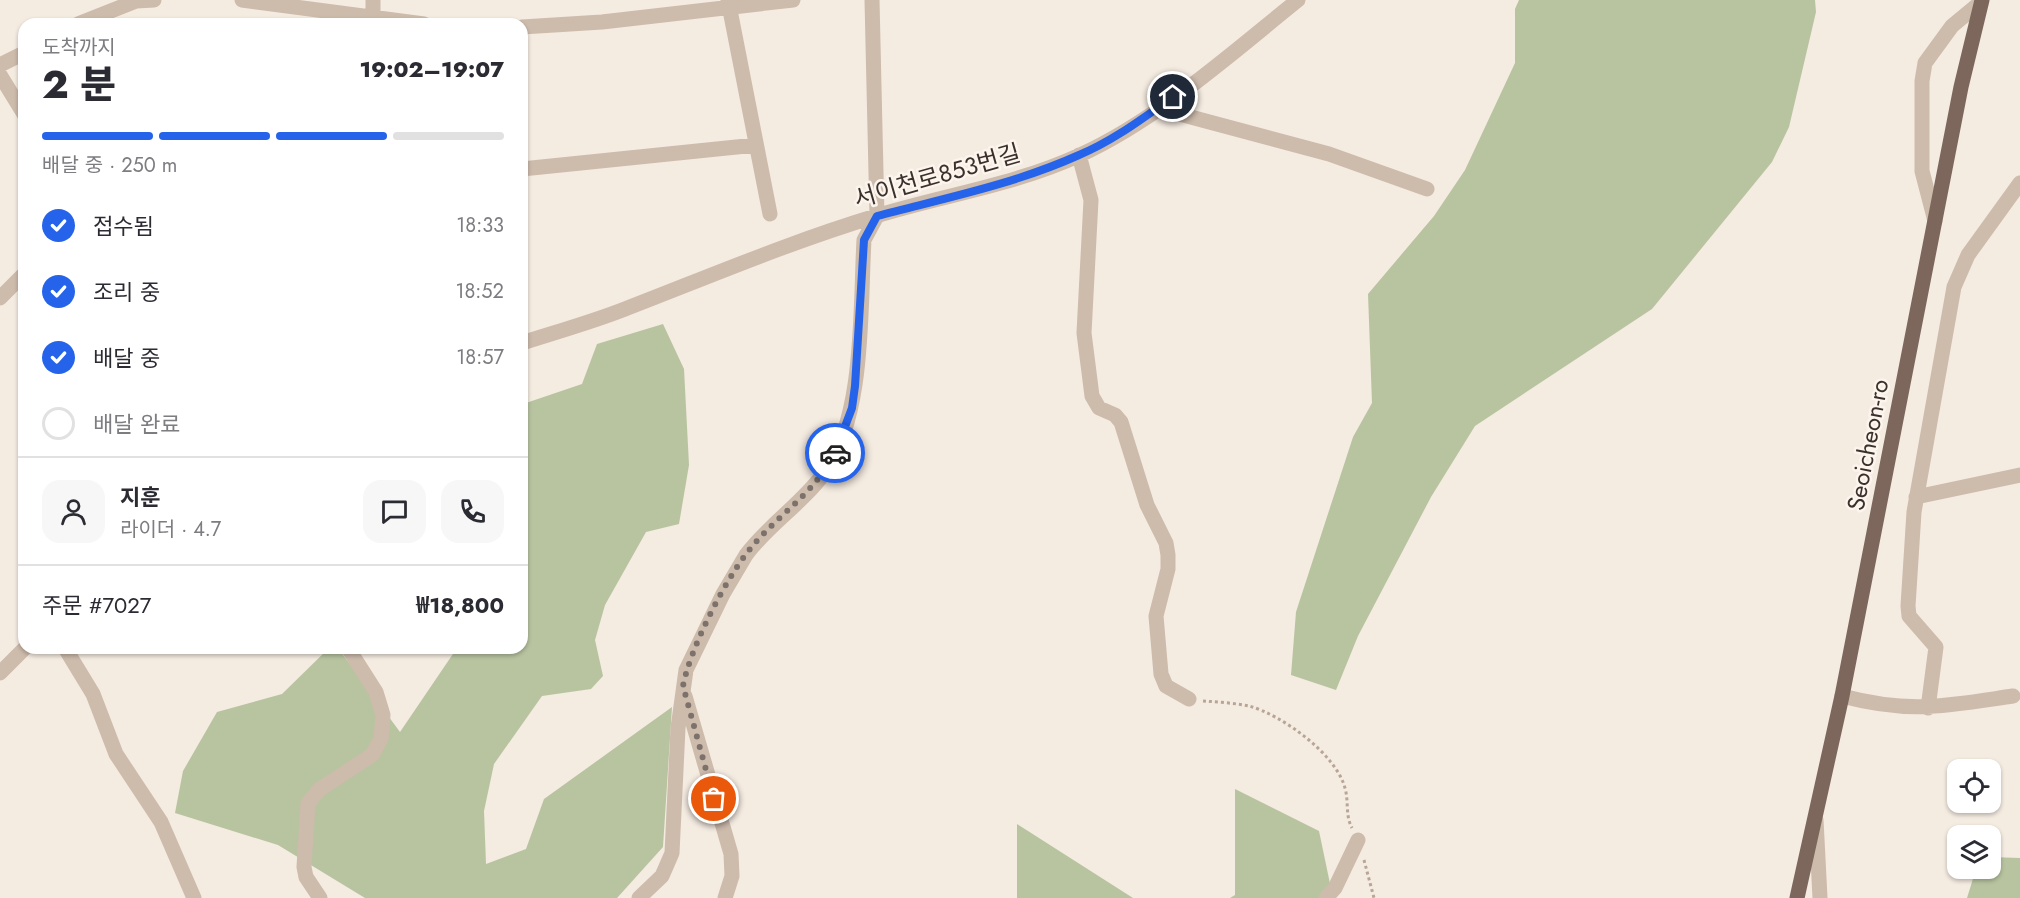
<!DOCTYPE html>
<html lang="ko">
<meta charset="utf-8">
<style>
:root{--surface:#fff;--page:#f7f7f7;--text:#2b2b33;--muted:#7c7c81;--line:#e1e1e2;--accent:#2563eb}
body{margin:0;font-family:Jost,"Noto Sans KR",sans-serif;background:var(--page);color:var(--text);height:100vh;display:flex;flex-direction:column;font-size:22px;white-space:nowrap}
*{box-sizing:border-box;margin:0}
p{font-size:20px;color:var(--muted)}
.icon{flex:none;width:33px;height:33px;fill:none;stroke:currentColor;stroke-width:2;stroke-linecap:round;stroke-linejoin:round}
.map{position:relative;flex:1;overflow:hidden}
.drawer{position:absolute;left:18px;top:18px;width:510px;height:636px;display:flex;flex-direction:column;background:var(--surface);border-radius:18px;box-shadow:0 2px 4px #0004}
.drawer>*{flex:none}
.buttons{position:absolute;left:1947px;top:759px;display:grid;gap:12px}
.buttons a{display:grid;place-items:center;width:54px;height:54px;border-radius:12px;background:var(--surface);box-shadow:0 2px 4px #0004;font-size:30px}
.pin{position:absolute;display:grid;place-items:center;width:51px;height:51px;color:#fff;margin:-26px;border:3px solid #fff;border-radius:50%;box-shadow:0 2px 6px #0007}
.courier{position:absolute;display:grid;place-items:center;width:60px;height:60px;margin:-30px;border:4px solid #2563eb;border-radius:50%;background:#fff;color:#222;box-shadow:0 2px 8px #0007}
.summary em{font-style:normal;font-weight:800}
.summary div{display:flex;flex-direction:column-reverse}
.summary{display:flex;align-items:center;justify-content:space-between;height:102px;padding:0 24px}
h1{font-size:39px;font-weight:800;line-height:45px}
.bar{display:grid;grid-template-columns:repeat(4,1fr);gap:9px 6px;align-content:center;height:72px;padding:0 24px}
.bar i{height:8px;border-radius:4px;background:var(--line)}
.bar .current{background:var(--accent)}
.bar p{grid-column:span 4}
.line{display:flex;align-items:center;gap:15px;padding:0 24px;border-top:2px solid var(--line)}
.line div{flex:1}
.round{display:grid;place-items:center;flex:none;width:63px;height:63px;border-radius:18px;background:var(--page)}
ol{padding:0 24px;list-style:none}
li{display:flex;align-items:center;gap:18px;height:66px}
li p{margin-inline-start:auto}
li .icon{padding:6px;border-radius:50%;background:var(--accent);color:#fff;stroke-width:4}
li:last-child{color:var(--muted)}
li i{width:33px;height:33px;border:3px solid var(--line);border-radius:50%}
.map>svg:first-child{display:block}
.green{fill:#b8c4a0}
.lines{fill:none;stroke-linecap:round;stroke-linejoin:round}
.path{stroke:#b9a596;stroke-width:3;stroke-dasharray:3 3;stroke-linecap:butt}
.minor{stroke:#cdbbac;stroke-width:15}
.major{stroke:#7d675c;stroke-width:15}
.done{stroke:#7c716b;stroke-width:6;stroke-dasharray:0 10.8}
.route{stroke:#2563eb;stroke-width:8}
.labels{text-anchor:middle;stroke-width:5;stroke-linejoin:round;paint-order:stroke}
.street-label{font-size:24px;fill:#3b302b;stroke:#fbf5ee}
</style>
<div class="map">
<svg width="2020" height="898" viewBox="0 0 2020 898">
<rect width="100%" height="100%" fill="#f4ebe1"/>
<path class="green" d="M 1519,0 L 1815,0 L 1816,12 L 1789,127 L 1772,162 L 1652,309 L 1475,426 L 1431,497 L 1358,636 L 1336,690 L 1291,675 L 1296,612 L 1353,437 L 1372,403 L 1368,294 L 1434,216 L 1465,170 L 1515,63 L 1515,9 Z
M 663,324 L 684,369 L 689,465 L 679,524 L 646,532 L 605,605 L 595,640 L 603,676 L 591,689 L 542,696 L 494,764 L 484,811 L 486,864 L 526,849 L 544,799 L 672,707 L 663,847 L 617,898 L 365,898 L 278,845 L 175,813 L 183,771 L 217,712 L 282,694 L 329,648 L 338,648 L 400,732 L 457,648 L 522,648 L 523,404 L 582,384 L 597,344 Z
M 1235,789 L 1319,831 L 1333,898 L 1230,898 L 1235,895 Z
M 1017,824 L 1133,898 L 1017,898 Z
M 1991,857 L 2020,858 L 2020,898 L 1967,898 L 1976,869 L 1990,868 Z"/>
<g class="lines">
<path class="path" d="M 1203,701 C 1218,702 1234,703 1249,706 C 1282,715 1336,754 1345,788 C 1349,802 1345,815 1352,828
M 1364,860 L 1374,898"/>
<path class="minor" d="M 242,0 L 424,24
M 373,0 L 373,24
M 728,0 L 770,214
M 78,24 L 136,1 L 154,0
M 522,27 L 602,22 L 793,0
M 0,65 L 24,53
M 0,75 L 24,114
M 1157,108 L 1329,154 L 1427,189
M 1079,155 L 1091,200 L 1084,333 L 1092,396 L 1099,408 L 1115,415 L 1121,422 L 1147,505 L 1166,543 L 1168,555 L 1168,569 L 1156,616 L 1161,674 L 1166,686 L 1189,699
M 522,169 L 756,145
M 1935,221 L 1922,171 L 1922,81 L 1925,63 L 1952,26 L 1981,2
M 0,298 L 24,274
M 522,343 C 556,332 592,322 625,309 C 708,277 790,242 876,216 C 944,195 1015,185 1080,155 C 1157,120 1232,53 1298,0
M 1916,497 L 2020,475
M 65,648 L 93,694 L 116,754 L 161,822 L 194,898
M 0,673 L 25,648
M 685,696 L 731,854 L 732,876 L 725,898
M 1842,696 C 1910,714 1945,706 2013,696
M 1928,708 L 1936,647 L 1909,616 L 1908,606 L 1914,512 L 1954,287 L 1968,255 L 2020,183
M 1816,820 L 1820,898
M 320,898 L 306,877 L 304,867 L 308,803 L 320,789 L 372,755 L 381,739 L 383,715 L 376,692 L 348,648
M 639,898 L 662,876 L 672,853 L 678,728 L 686,670 L 723,594 L 746,555 C 769,524 802,504 825,472 C 865,415 860,309 864,240 L 877,216 L 872,0
M 1326,898 L 1335,888 L 1358,840"/>
<path class="major" d="M 1797,898 L 1842,696 L 1961,87 L 1982,0"/>
</g>
<g class="lines">
<path class="done" d="M 714,799 L 683,686 C 690,648 729,571 756,542 C 784,510 814,493 835,453"/>
<path class="route" d="M 835,453 L 852,408 L 855,386 L 864,240 L 877,216 C 945,198 1015,184 1079,155 C 1113,141 1143,118 1173,97"/>
</g>
<g class="labels">
<g class="street-label">
<text transform="translate(937 176) rotate(-16)" y="8">서이천로853번길</text>
<text transform="translate(1868 445) rotate(-79)" y="8">Seoicheon-ro</text>
</g>
</g>
</svg>
<div class="buttons">
<a><svg class="icon" aria-label="locate" viewBox="0 0 24 24"><circle cx="12" cy="12" r="6"/><path d="M12 2v4M12 18v4M2 12h4M18 12h4"/></svg></a>
<a><svg class="icon" aria-label="layers" viewBox="0 0 24 24"><path d="M12 4l9 5-9 5-9-5zM3 14l9 5 9-5"/></svg></a>
</div>
<div class="pin" style="left:714px;top:799px;background:#ea580c"><svg class="icon" aria-label="bag" viewBox="0 0 24 24"><path d="M5 8h14l-1 12H6zM9 8a3 3 0 0 1 6 0"/></svg></div>
<div class="pin" style="left:1173px;top:97px;background:#1f2937"><svg class="icon" aria-label="home" viewBox="0 0 24 24"><path d="M3 11l9-7 9 7M6 9v11h12V9"/></svg></div>
<div class="courier" style="left:835px;top:453px"><svg class="icon" aria-label="car" viewBox="0 0 24 24"><path d="M5 17H2v-5l4-1 3-4h7l3 4 3 1v5h-3M9 17h6M6 11h13"/><circle cx="7" cy="17" r="2"/><circle cx="17" cy="17" r="2"/></svg></div>
<section class="drawer">
<div class="summary"><div><h1>2 분</h1><p>도착까지</p></div><em>19:02–19:07</em></div>
<div class="bar"><i class="current"></i><i class="current"></i><i class="current"></i><i></i><p>배달 중 · 250 m</p></div>
<ol>
<li><svg class="icon" aria-label="check" viewBox="0 0 24 24"><path d="M5 12l5 5 9-10"/></svg>접수됨<p>18:33</p></li>
<li><svg class="icon" aria-label="check" viewBox="0 0 24 24"><path d="M5 12l5 5 9-10"/></svg>조리 중<p>18:52</p></li>
<li><svg class="icon" aria-label="check" viewBox="0 0 24 24"><path d="M5 12l5 5 9-10"/></svg>배달 중<p>18:57</p></li>
<li><i></i>배달 완료</li>
</ol>
<div class="line" style="height:108px"><a class="round"><svg class="icon" aria-label="person" viewBox="0 0 24 24"><circle cx="12" cy="8" r="4"/><path d="M4 21q1-7 8-7t8 7"/></svg></a><div><b>지훈</b><p>라이더 · 4.7</p></div><a class="round"><svg class="icon" aria-label="chat" viewBox="0 0 24 24"><path d="M4 5h16v11H9l-5 4z"/></svg></a><a class="round"><svg class="icon" aria-label="phone" viewBox="0 0 24 24"><path d="M5 4h4l2 5-3 2q2 4 5 5l2-3 5 2v4C11 20 4 13 5 4z"/></svg></a></div>
<div class="line" style="height:78px"><div>주문 #7027</div><b>₩18,800</b></div>
</section>
</div>
